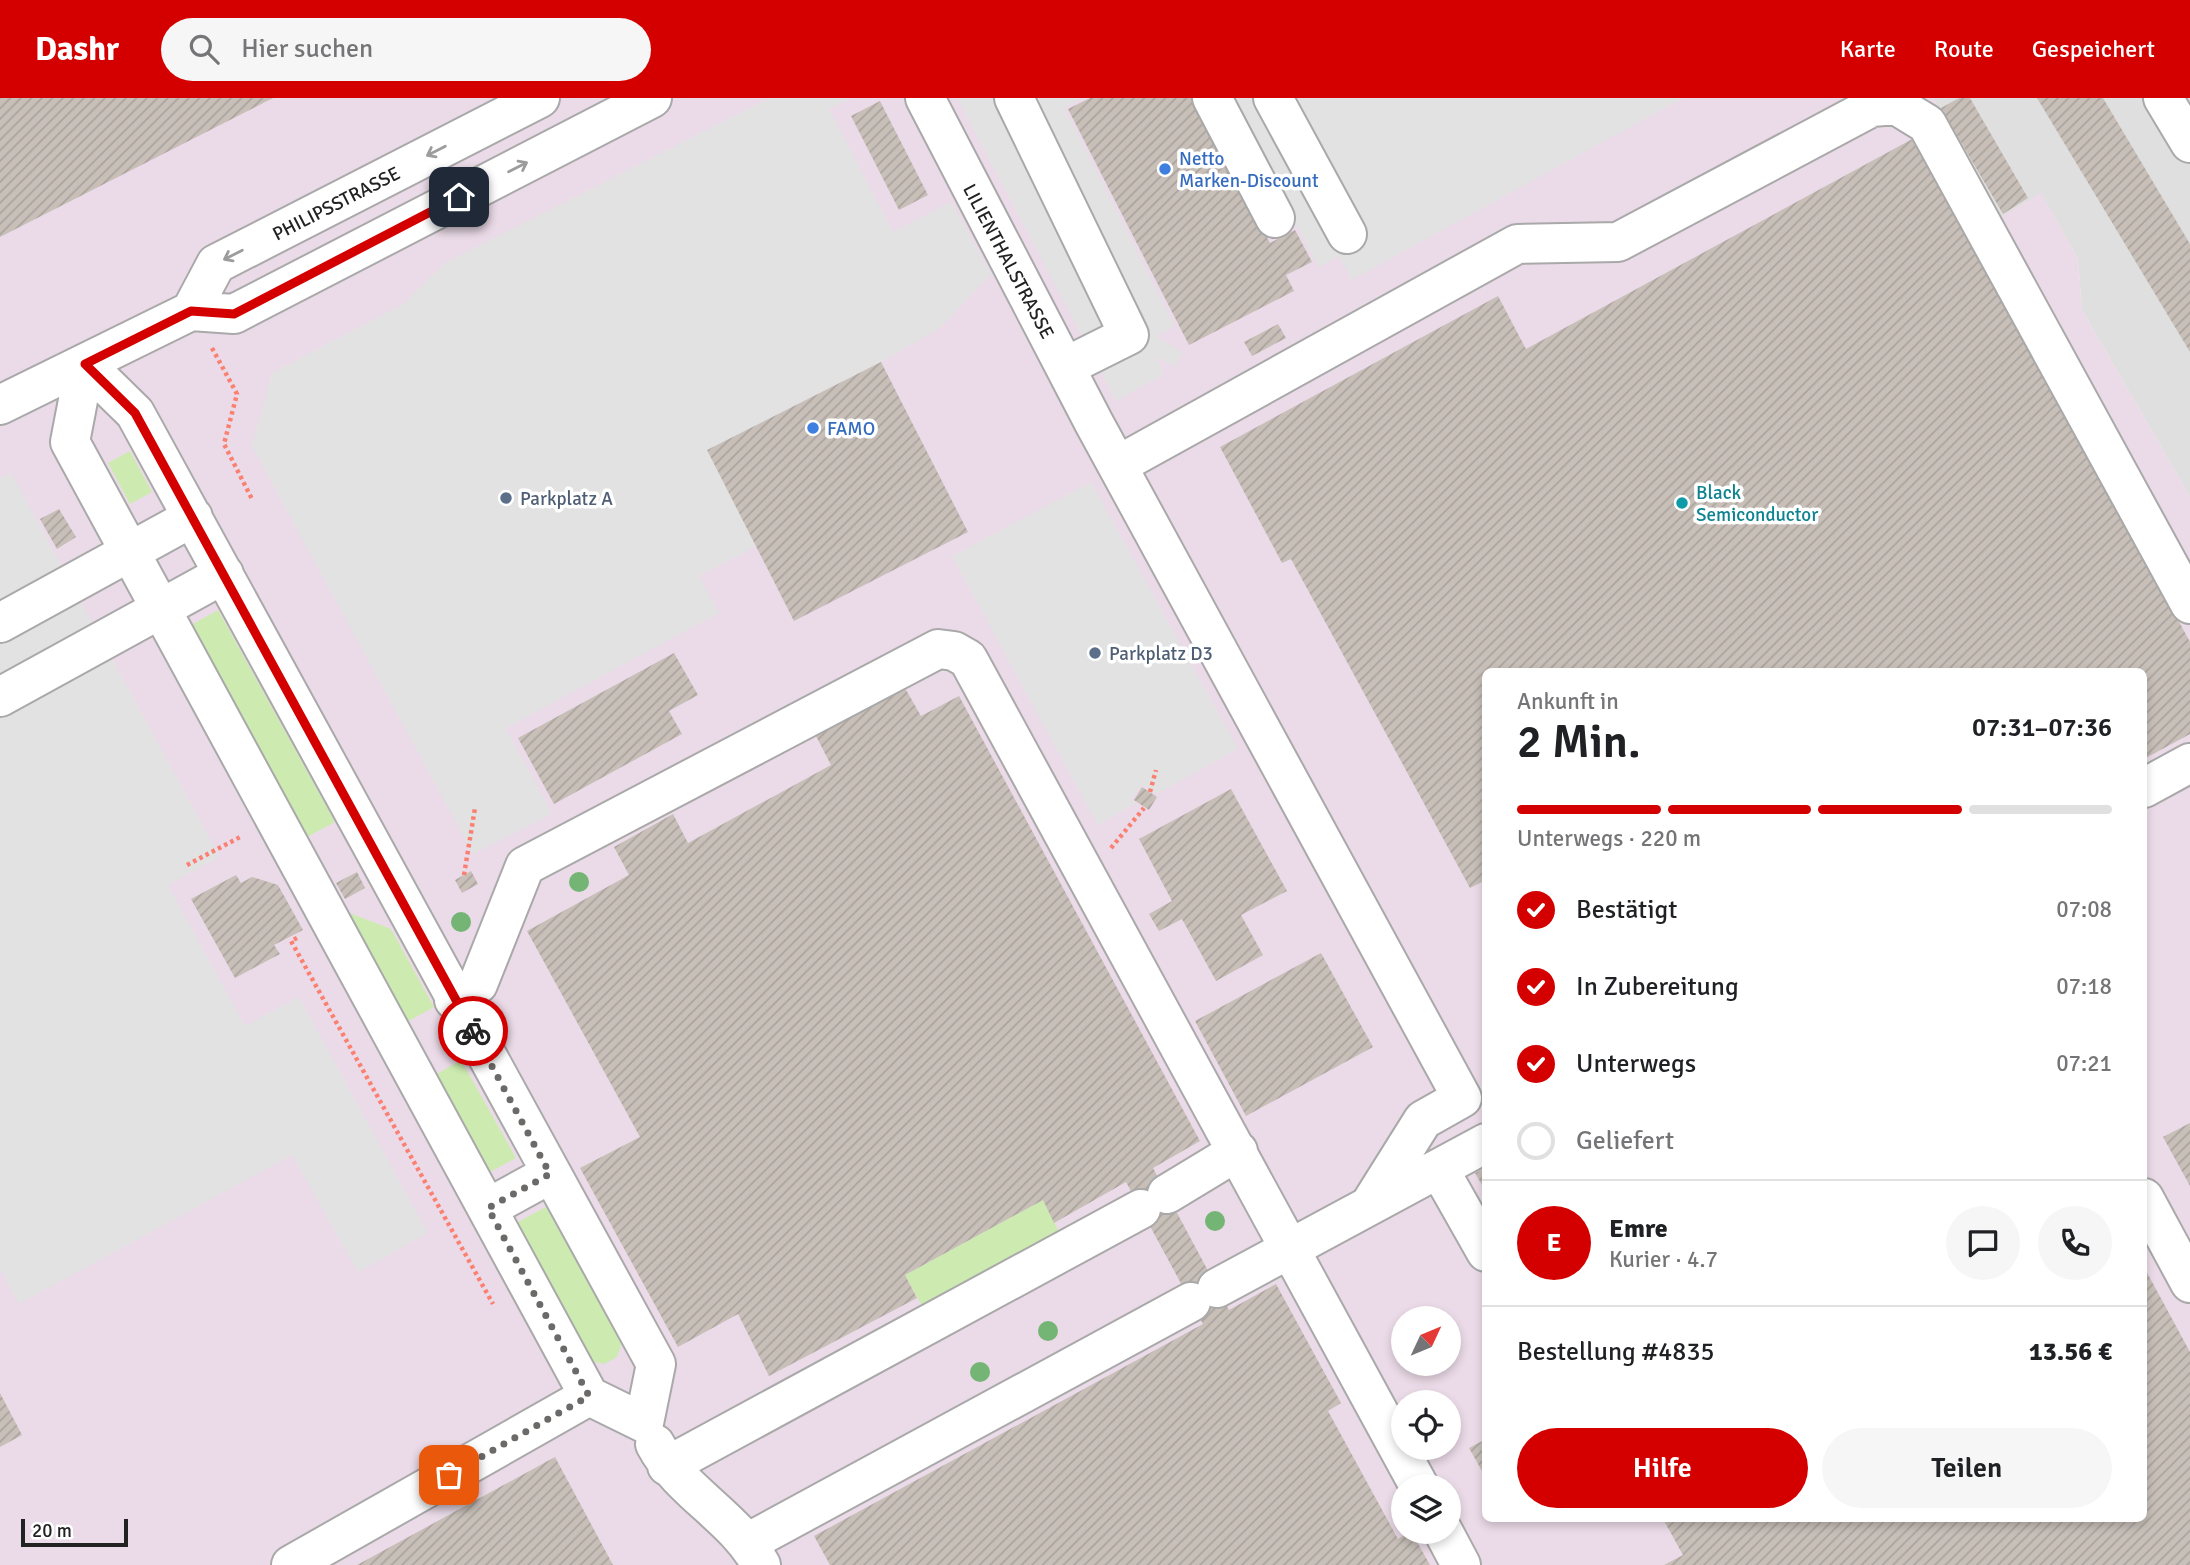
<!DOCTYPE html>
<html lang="de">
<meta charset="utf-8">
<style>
:root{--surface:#fff;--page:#f6f6f6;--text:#202124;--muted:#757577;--line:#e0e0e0;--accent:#d40000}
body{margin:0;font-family:Signika,sans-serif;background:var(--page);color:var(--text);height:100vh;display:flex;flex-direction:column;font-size:26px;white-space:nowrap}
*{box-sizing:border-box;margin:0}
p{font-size:23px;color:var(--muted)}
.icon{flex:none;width:38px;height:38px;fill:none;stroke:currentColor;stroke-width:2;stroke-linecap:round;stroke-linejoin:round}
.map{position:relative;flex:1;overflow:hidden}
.side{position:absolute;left:1482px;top:570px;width:665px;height:854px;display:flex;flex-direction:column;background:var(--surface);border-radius:10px;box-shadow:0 4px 10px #0003}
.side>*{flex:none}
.needle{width:46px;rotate:46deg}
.fabs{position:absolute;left:1391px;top:1208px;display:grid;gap:14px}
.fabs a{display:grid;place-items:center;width:70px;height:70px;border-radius:50%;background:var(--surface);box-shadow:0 4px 10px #0003;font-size:35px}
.scale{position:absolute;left:21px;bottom:18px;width:107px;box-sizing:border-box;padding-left:7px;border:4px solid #222;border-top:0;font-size:19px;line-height:24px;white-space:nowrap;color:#222;-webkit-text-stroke:5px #fff;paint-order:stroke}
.pin{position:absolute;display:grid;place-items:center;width:60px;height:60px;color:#fff;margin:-30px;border-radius:14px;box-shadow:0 4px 10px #0006}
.courier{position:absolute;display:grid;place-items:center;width:70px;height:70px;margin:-35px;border:5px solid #d40000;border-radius:50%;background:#fff;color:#222;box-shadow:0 2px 9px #0007}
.summary em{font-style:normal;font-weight:600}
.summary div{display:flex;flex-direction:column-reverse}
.summary{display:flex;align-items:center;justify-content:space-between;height:119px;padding:0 35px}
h1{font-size:46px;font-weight:600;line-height:52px}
.bar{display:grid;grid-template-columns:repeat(4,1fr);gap:10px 7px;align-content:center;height:84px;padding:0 35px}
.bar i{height:9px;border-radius:5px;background:var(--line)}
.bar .active{background:var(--accent)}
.bar p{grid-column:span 4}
.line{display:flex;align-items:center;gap:18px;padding:0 35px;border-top:2px solid var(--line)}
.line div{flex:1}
.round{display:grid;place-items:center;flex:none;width:74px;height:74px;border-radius:37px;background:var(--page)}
ol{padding:0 35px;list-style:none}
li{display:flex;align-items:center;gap:21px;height:77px}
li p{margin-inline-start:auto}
li .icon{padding:7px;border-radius:50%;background:var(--accent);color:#fff;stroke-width:4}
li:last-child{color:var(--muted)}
li i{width:38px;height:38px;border:4px solid var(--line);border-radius:50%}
.action{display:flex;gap:14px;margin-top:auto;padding:14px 35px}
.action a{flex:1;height:80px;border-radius:42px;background:var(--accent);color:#fff;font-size:28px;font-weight:600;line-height:80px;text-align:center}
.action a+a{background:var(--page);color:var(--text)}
header{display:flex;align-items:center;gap:42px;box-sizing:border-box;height:98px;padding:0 35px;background:var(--accent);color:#fff}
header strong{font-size:33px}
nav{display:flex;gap:38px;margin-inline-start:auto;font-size:24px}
.search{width:490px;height:63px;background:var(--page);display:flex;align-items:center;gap:18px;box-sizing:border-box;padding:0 24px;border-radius:38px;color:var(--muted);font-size:26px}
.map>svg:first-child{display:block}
.residential{fill:#e0dfdf}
.industrial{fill:#ebdbe8;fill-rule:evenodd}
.grass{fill:#cdebb0}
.parking{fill:#e2e2e2}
.building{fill:url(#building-hatch)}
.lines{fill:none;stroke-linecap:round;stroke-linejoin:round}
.minor-casing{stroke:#a9a9a9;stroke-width:42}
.path{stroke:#fa8072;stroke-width:4.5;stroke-dasharray:3.5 3.5;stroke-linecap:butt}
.minor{stroke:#fff;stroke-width:38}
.tree{fill:#74b475}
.oneway{stroke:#9c9c9c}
.done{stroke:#6b6a68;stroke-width:7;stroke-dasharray:0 12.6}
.route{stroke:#d40000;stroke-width:9}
.shop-dot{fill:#3f7fe0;stroke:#fff;stroke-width:2.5}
.service-dot{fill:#5c6f8a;stroke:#fff;stroke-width:2.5}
.culture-dot{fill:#0f9aa8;stroke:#fff;stroke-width:2.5}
.labels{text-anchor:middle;stroke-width:7;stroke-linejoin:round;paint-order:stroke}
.shop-label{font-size:19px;fill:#366cbe;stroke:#fff;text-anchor:start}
.street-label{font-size:19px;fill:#222;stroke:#fff}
.culture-label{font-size:19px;fill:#0d838f;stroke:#fff;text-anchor:start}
.service-label{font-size:19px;fill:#4e5e75;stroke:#fff;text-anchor:start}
</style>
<header>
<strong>Dashr</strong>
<div class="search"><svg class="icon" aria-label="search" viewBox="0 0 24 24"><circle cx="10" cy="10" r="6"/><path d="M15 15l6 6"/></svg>Hier suchen</div>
<nav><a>Karte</a><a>Route</a><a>Gespeichert</a></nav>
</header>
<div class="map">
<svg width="2190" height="1467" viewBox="0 0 2190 1467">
<defs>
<pattern id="building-hatch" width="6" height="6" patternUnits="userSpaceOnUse" patternTransform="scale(1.75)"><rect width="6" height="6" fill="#c7bfb8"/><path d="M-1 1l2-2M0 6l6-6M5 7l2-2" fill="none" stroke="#aba49e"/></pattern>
</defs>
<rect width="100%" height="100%" fill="#f2efe9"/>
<path class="residential" d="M 1933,0 L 2190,0 L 2190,399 L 2082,212 L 2078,161 L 2041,96 L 2001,120 Z"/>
<path class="industrial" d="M 0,0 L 1933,0 L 2001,119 L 2041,95 L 2078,161 L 2082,212 L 2190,399 L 2190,1467 L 0,1467 ZM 1486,574 L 2144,574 L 2144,1421 L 1486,1421 ZM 1404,1220 L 1449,1220 L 1449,1265 L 1404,1265 ZM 1404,1304 L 1449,1304 L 1449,1349 L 1404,1349 ZM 1404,1388 L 1449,1388 L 1449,1433 L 1404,1433 Z"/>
<path class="grass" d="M 130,353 L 152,394 L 130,406 L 108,365 Z
M 218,512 L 335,724 L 307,739 L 191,527 Z
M 347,814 L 391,831 L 434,909 L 407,924 Z
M 461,962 L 516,1060 L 488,1075 L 435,977 Z
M 1043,1102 L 1059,1134 L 922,1208 L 905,1177 Z
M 546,1109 L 622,1244 L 617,1259 L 604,1266 L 590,1263 L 516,1125 Z"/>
<path class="parking" d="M 770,0 L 850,0 L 829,11 L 893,134 L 951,104 L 991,176 L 940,230 L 881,264 L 707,352 L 756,448 L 699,478 L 719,515 L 506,630 L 552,716 L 473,756 L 252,348 L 272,275 L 403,206 L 445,165 Z
M 957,0 L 1082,0 L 1064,10 L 1175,228 L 1156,238 L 1182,254 L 1176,269 L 1156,259 L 1164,276 L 1116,303 Z
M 1230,0 L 1683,0 L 1352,182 L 1339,158 L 1319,170 Z
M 11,375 L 220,759 L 168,787 L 245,928 L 299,899 L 428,1135 L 358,1174 L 292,1057 L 19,1206 L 0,1171 L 0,380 Z
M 1091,384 L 1238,651 L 1157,696 L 1142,687 L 1131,702 L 1136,705 L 1098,727 L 952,458 Z"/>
<path class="building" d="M 0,0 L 273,0 L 0,139 Z
M 1090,0 L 1196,0 L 1270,145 L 1295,132 L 1312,164 L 1286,177 L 1294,193 L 1189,247 L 1068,11 Z
M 1959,0 L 1970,0 L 2028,100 L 2003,116 L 1941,10 Z
M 2037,0 L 2103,0 L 2190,146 L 2190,254 Z
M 880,3 L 928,97 L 899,112 L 851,18 Z
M 1916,39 L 2190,544 L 2190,636 L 2144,661 L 2144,574 L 1486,574 L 1486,782 L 1470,790 L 1291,461 L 1282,465 L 1220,349 L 1498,198 L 1526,251 Z
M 1278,226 L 1286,240 L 1252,258 L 1244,244 Z
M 881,264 L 968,434 L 794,523 L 707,352 Z
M 59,411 L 76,439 L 57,451 L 40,421 Z
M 674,555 L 698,597 L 669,613 L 682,636 L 554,706 L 518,640 Z
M 905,590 L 921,618 L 959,598 L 1200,1043 L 1153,1070 L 1229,1212 L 1276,1186 L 1341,1305 L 1328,1313 L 1398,1441 L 1411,1433 L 1430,1467 L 830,1467 L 814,1438 L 1203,1226 L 1126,1084 L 1054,1125 L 1043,1102 L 905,1177 L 917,1200 L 769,1278 L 738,1216 L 678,1249 L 580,1070 L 640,1039 L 527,833 L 629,777 L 614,749 L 673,716 L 688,745 L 831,667 L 816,638 Z
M 1142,689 L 1157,699 L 1149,712 L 1134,702 Z
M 1231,691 L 1287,793 L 1241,817 L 1263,857 L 1216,883 L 1182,821 L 1159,833 L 1149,816 L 1172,803 L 1139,741 Z
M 471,773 L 478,786 L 462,795 L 455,782 Z
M 357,774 L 365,790 L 345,801 L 336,785 Z
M 236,777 L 241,785 L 252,779 L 278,787 L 303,832 L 274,847 L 280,856 L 235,880 L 191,801 Z
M 1321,855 L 1373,949 L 1246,1018 L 1195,923 Z
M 2190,1025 L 2190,1088 L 2163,1039 Z
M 1486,1070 L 1486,1094 L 1475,1075 Z
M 2144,1169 L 2190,1254 L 2190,1467 L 1664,1467 L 1683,1457 L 1663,1421 L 2144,1421 Z
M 0,1295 L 22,1337 L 0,1349 Z
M 1486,1341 L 1486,1380 L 1469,1350 Z
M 555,1359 L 613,1467 L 357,1467 Z"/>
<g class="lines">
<defs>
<path id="minor" d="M 925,0 L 1094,325 L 1462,1000 L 1423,1022 L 1369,1108
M 1014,0 L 1129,237 L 1065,269
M 1212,0 L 1275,120
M 1273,0 L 1347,136
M 2163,0 L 2190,45
M 191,213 L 216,166 L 540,0
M 85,266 L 135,315 L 656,1266 L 644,1325 L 589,1298 L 70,344 Z
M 0,307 L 191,213 L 234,216 L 652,0
M 1118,367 L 1517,146 L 1618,144 L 1872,9 L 1896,7 L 1927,26 L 2190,506
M 0,525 L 193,419
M 0,599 L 224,476
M 2144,690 L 2190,665
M 454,902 L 478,886 L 525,768 L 938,551 L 954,553 L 968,561 L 1419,1388
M 1439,1071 L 1486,1154
M 1167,1096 L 1238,1053
M 2144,1100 L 2190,1185
M 488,1110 L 550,1076
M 1217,1190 L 1486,1045
M 655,1346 C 681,1395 735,1418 761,1467
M 667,1368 L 1141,1111
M 1443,1433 L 1461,1467
M 749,1444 L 1191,1204
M 291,1467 L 589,1298"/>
</defs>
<use href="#minor" class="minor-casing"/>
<path class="path" d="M 212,250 L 237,296 L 224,346 L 252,401
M 1150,694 L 1156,672
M 1111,750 L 1144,710
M 187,767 L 242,738
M 464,777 L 475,710
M 297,840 L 291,843 L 493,1206"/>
<use href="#minor" class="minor"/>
</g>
<g class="tree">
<circle cx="579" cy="784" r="10"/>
<circle cx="461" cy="824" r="10"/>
<circle cx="1215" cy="1123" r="10"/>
<circle cx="1048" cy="1233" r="10"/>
<circle cx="980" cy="1274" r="10"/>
</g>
<defs><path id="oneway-shaft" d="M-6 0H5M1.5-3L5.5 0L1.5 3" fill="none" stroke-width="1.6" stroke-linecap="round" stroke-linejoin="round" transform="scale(1.75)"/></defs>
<g class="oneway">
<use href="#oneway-shaft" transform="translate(436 53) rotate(153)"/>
<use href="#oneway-shaft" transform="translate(518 69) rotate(-27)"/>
<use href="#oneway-shaft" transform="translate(233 157) rotate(153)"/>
</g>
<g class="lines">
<path class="done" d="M 449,1377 L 589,1298 L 488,1110 L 550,1076 L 473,933"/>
<path class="route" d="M 459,99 L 234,216 L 191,213 L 85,266 L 135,315 L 473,933"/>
</g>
<g class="shop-dot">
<circle cx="1165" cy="71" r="7"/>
<circle cx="813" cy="330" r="7"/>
</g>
<g class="service-dot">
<circle cx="506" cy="400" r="7"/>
<circle cx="1095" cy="555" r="7"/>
</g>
<circle class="culture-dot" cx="1682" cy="405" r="7"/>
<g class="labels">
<g class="shop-label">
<text x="1179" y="67">Netto<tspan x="1179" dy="22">Marken-Discount</tspan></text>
<text x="827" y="337">FAMO</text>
</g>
<g class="street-label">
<text transform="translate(336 105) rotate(-27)" y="7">PHILIPSSTRASSE</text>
<text transform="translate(1009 163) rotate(62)" y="7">LILIENTHALSTRASSE</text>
</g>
<g class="culture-label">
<text x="1696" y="401">Black<tspan x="1696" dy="22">Semiconductor</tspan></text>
</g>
<g class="service-label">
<text x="520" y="407">Parkplatz A</text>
<text x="1109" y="562">Parkplatz D3</text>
</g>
</g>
</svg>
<div class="fabs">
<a><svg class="needle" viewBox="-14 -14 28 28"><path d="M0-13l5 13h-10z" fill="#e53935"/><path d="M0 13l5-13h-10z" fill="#757577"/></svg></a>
<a><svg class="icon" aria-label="locate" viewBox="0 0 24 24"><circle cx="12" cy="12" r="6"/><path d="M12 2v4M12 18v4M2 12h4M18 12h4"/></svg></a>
<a><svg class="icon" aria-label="layers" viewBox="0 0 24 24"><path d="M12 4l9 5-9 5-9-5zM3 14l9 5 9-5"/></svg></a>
</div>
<div class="scale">20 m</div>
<div class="pin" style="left:449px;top:1377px;background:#ea580c"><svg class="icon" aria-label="bag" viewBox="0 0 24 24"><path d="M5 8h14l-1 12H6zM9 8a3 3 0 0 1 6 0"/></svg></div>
<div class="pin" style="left:459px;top:99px;background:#1f2937"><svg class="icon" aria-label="home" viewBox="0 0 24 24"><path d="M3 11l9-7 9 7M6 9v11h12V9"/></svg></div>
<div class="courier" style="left:473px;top:933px"><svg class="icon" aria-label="bike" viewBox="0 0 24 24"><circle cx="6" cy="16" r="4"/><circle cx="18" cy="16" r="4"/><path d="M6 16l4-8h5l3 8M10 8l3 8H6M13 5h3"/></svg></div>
<section class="side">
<div class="summary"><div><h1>2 Min.</h1><p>Ankunft in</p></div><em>07:31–07:36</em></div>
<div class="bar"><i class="active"></i><i class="active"></i><i class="active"></i><i></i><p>Unterwegs · 220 m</p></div>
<ol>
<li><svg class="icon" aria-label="check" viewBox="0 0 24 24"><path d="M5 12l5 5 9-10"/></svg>Bestätigt<p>07:08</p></li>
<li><svg class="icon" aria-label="check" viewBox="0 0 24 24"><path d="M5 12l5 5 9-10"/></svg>In Zubereitung<p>07:18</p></li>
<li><svg class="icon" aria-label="check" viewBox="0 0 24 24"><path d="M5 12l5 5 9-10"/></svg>Unterwegs<p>07:21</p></li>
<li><i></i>Geliefert</li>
</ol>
<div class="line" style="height:126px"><b class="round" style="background:var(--accent);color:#fff">E</b><div><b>Emre</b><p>Kurier · 4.7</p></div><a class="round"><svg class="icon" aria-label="chat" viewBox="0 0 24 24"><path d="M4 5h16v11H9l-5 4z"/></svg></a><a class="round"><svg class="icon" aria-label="phone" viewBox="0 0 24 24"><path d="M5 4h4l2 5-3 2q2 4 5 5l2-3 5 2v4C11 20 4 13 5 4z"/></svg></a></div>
<div class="line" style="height:91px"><div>Bestellung #4835</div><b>13.56 €</b></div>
<div class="action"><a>Hilfe</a><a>Teilen</a></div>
</section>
</div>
